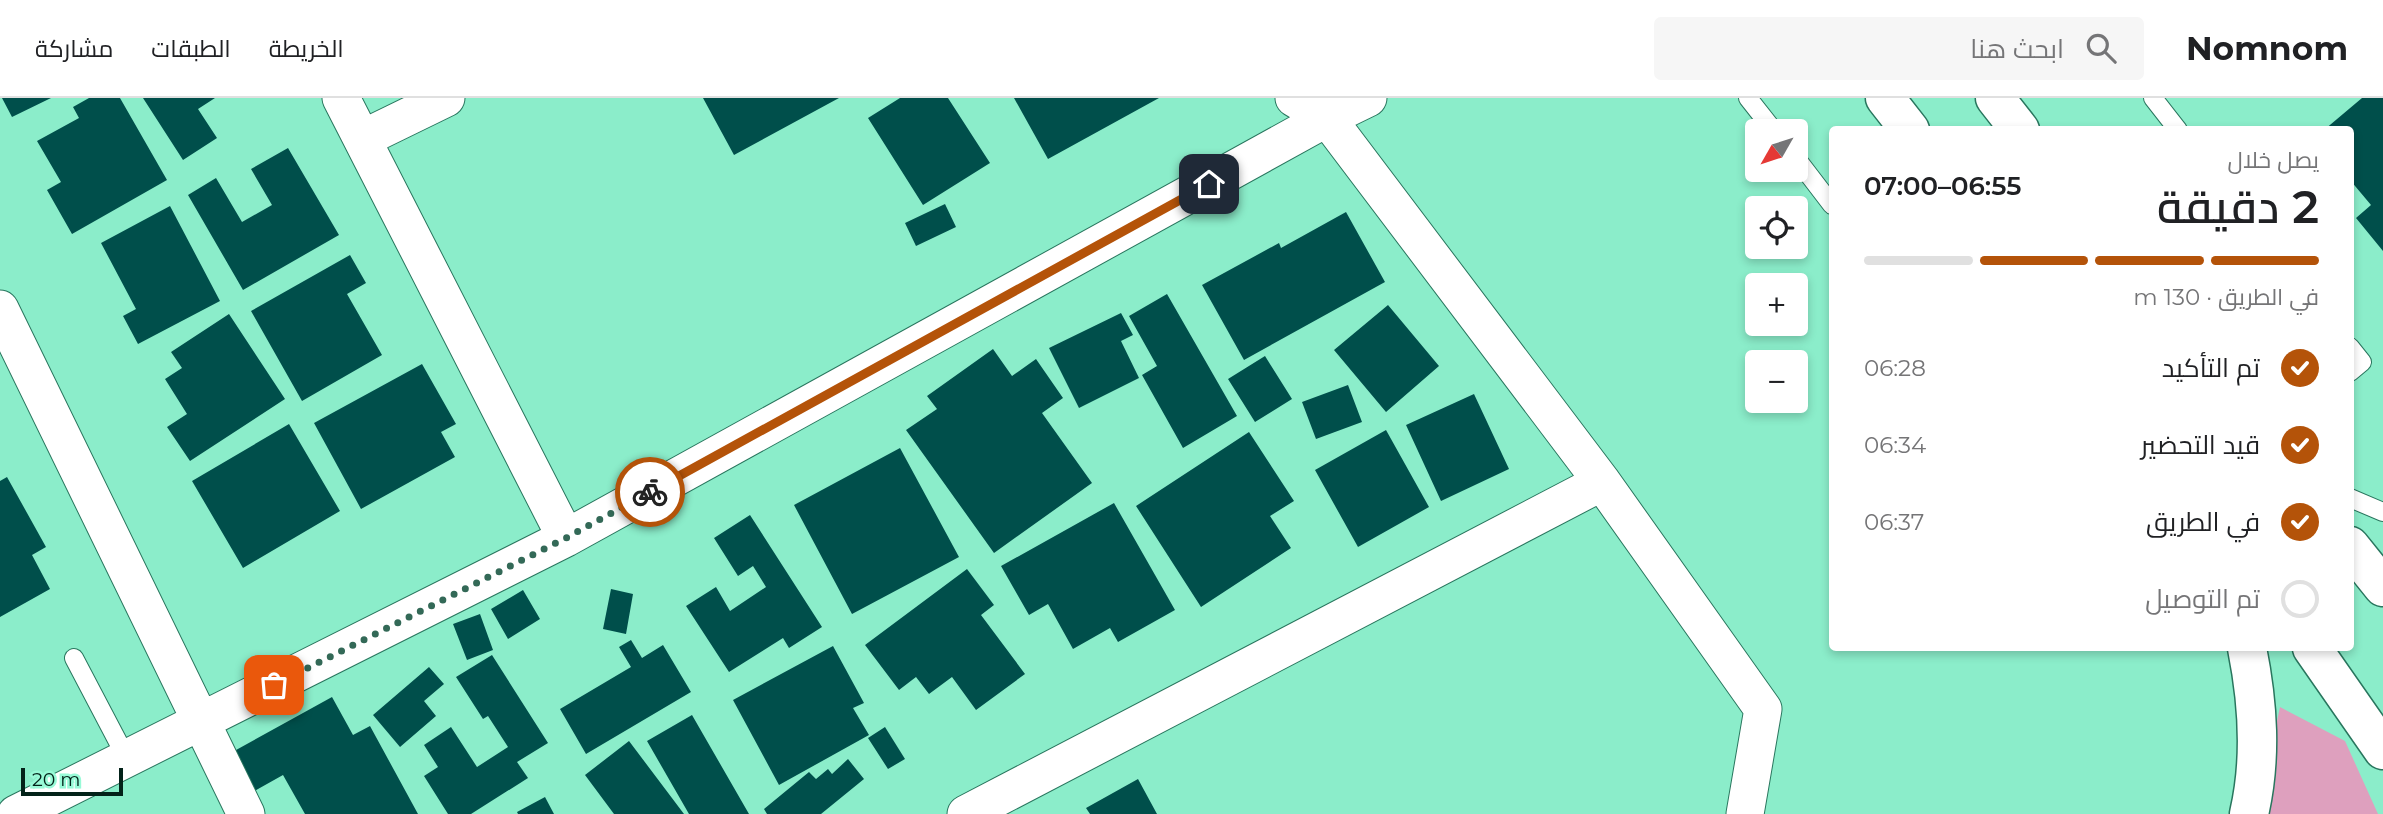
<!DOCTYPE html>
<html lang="ar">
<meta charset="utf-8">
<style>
:root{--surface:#fff;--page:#f6f6f6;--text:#202124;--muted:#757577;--line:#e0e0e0;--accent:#b45309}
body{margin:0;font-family:Montserrat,Cairo,sans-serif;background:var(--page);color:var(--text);direction:rtl;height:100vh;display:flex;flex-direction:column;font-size:26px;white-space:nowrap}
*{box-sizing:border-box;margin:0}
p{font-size:23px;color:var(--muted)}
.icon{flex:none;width:38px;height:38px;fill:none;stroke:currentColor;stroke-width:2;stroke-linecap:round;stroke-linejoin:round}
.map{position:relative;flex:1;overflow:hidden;direction:ltr}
.sheet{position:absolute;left:1829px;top:28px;width:525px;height:525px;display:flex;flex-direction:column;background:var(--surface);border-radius:7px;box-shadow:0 4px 10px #0003;direction:rtl}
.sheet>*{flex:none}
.needle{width:46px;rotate:231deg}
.fabs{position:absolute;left:1745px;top:21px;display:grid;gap:14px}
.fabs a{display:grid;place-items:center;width:63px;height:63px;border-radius:7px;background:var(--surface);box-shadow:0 4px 10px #0003;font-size:35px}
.scale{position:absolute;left:21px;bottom:18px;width:102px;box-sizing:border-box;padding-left:7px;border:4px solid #032219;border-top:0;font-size:19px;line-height:24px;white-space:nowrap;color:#032219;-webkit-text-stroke:5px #98fad7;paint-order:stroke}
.pin{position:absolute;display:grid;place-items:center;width:60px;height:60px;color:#fff;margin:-30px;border-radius:14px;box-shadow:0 4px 10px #0006}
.courier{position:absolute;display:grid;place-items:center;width:70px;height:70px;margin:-35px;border:5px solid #b45309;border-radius:50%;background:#fff;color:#222;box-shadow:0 2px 9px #0007}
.overview em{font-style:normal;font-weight:600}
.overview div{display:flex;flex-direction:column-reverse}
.overview{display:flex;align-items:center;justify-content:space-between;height:119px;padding:0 35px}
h1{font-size:46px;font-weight:600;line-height:52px}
.bar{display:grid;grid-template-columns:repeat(4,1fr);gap:10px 7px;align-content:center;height:84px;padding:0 35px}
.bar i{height:9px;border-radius:5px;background:var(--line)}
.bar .active{background:var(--accent)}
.bar p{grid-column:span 4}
ol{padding:0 35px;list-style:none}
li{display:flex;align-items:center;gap:21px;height:77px}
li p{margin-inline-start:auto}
li .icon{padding:7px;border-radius:50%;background:var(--accent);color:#fff;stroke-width:4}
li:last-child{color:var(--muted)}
li i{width:38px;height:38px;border:4px solid var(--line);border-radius:50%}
header{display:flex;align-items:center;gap:42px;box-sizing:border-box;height:98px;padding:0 35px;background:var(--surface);border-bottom:2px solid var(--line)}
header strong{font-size:33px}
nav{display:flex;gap:38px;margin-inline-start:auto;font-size:24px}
.search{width:490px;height:63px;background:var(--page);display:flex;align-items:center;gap:18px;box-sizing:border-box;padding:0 24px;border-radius:7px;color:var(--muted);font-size:26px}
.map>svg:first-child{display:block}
.green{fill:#dea0be}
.building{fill:#004f4b}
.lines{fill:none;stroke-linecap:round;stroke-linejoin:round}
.service-casing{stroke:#29765e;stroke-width:20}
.minor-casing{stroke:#29765e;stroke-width:39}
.primary-casing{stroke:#29765e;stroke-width:41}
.service{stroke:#fff;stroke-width:18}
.minor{stroke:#fff;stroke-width:37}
.primary{stroke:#fff;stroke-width:38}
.done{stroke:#336957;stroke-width:7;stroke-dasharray:0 12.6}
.route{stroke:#b45309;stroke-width:9}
</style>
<header>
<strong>Nomnom</strong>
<div class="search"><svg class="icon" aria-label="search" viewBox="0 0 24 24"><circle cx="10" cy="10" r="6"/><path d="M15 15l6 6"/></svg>ابحث هنا</div>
<nav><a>الخريطة</a><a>الطبقات</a><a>مشاركة</a></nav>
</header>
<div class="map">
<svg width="2383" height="716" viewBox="0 0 2383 716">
<rect width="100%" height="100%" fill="#8bedca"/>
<path class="green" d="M 2280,609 L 2345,643 L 2378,716 L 2257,716 Z"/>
<path class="building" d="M 2,0 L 51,0 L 12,19 Z
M 89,0 L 120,0 L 167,82 L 72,136 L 47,92 L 61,84 L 37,43 L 79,20 L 73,9 Z
M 143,0 L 215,0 L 198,11 L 217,40 L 183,62 Z
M 703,0 L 839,0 L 734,57 Z
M 900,0 L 948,0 L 990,65 L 923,107 L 868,20 Z
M 1014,0 L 1159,0 L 1048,61 Z
M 2362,0 L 2383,0 L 2383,153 L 2356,120 L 2371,107 L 2350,82 L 2350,32 L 2324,32 Z
M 288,50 L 339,137 L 243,192 L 188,97 L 216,80 L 242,124 L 272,107 L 251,71 Z
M 945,106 L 956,129 L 916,148 L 905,125 Z
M 170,108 L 220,203 L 138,246 L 123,218 L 136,211 L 101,145 Z
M 1346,114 L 1385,184 L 1244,262 L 1202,187 L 1279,145 L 1281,150 Z
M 350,157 L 366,185 L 347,196 L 382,257 L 302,303 L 251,213 Z
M 1167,196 L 1237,318 L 1183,350 L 1142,277 L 1157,268 L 1129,218 Z
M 1388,207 L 1439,268 L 1386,314 L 1334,252 Z
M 1121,215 L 1133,237 L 1121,243 L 1139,280 L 1079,310 L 1049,250 Z
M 229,216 L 285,301 L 190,363 L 167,329 L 187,316 L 165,281 L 182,270 L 171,254 Z
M 993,251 L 1012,278 L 1036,261 L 1063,300 L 1042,315 L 1092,385 L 994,455 L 906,332 L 937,311 L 927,298 Z
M 1265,258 L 1292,301 L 1255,324 L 1228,281 Z
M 422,266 L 456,326 L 441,334 L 455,359 L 361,411 L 314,325 Z
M 1348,287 L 1362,324 L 1316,341 L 1302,304 Z
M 1474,296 L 1509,371 L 1441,403 L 1406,327 Z
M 289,326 L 340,413 L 243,470 L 192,383 Z
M 1386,332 L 1429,409 L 1358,449 L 1315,372 Z
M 1249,334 L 1294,403 L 1270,418 L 1291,450 L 1201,509 L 1136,408 Z
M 900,350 L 959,459 L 852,516 L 794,407 Z
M 7,379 L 46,449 L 32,457 L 50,491 L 0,519 L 0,383 Z
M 1114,405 L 1175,512 L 1118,544 L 1110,530 L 1073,551 L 1048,506 L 1029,517 L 1001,468 Z
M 750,417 L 822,529 L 789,550 L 783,540 L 729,574 L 686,508 L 716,489 L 730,513 L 766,489 L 753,468 L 738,478 L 714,440 Z
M 967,471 L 994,507 L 981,517 L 1025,576 L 976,612 L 952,579 L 929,596 L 916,579 L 899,592 L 865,547 Z
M 611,491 L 633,496 L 626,536 L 603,531 Z
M 523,492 L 540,521 L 508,541 L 491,511 Z
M 480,516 L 493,552 L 467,562 L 453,526 Z
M 631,542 L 642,560 L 663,547 L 691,594 L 586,656 L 560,611 L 631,569 L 619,549 Z
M 833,548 L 864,605 L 853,610 L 869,637 L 779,687 L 733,602 Z
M 492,557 L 548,645 L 517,664 L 528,680 L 471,716 L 448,716 L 424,678 L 438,669 L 424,647 L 451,629 L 477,669 L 508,649 L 488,618 L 483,621 L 456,579 Z
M 429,569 L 444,586 L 424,603 L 436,618 L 400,649 L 373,617 Z
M 332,599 L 353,637 L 370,628 L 418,716 L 305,716 L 283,677 L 249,696 L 227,657 Z
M 692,617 L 749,716 L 689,716 L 647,643 Z
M 885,629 L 905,661 L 888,671 L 868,640 Z
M 629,643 L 684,716 L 614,716 L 585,677 Z
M 848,661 L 864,681 L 821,716 L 767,716 L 764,711 L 809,674 L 816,681 L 828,671 L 832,676 Z
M 1138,681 L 1157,716 L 1090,716 L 1086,710 Z
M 545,699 L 554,716 L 518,716 L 517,714 Z"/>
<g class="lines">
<defs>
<path id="service" d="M 1748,0 L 1774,33
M 2153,0 L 2178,32
M 1796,60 L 1832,107
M 2350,249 L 2362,264 L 2350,274
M 2350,400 L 2383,414
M 74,560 L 127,661"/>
<path id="minor" d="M 341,0 L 566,440
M 1294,0 L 1327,20 L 1602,384 L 1763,611 L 1745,716
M 362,41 L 446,0
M 0,211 L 246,716
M 16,716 L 566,440 L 1327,20 L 1368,0
M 966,716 L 1602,384"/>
<path id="primary" d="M 1885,0 L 1910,32
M 1995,0 L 2020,32
M 2350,448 L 2383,489
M 2247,550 C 2258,605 2262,660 2249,716
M 2312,550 L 2383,652"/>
</defs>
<use href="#service" class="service-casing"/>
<use href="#minor" class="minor-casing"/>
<use href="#primary" class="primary-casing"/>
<use href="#service" class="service"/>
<use href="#minor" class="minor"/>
<use href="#primary" class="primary"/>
</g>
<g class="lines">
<path class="done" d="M 274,587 L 566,440 L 650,394"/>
<path class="route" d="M 650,394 L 1209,86"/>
</g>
</svg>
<div class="fabs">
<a><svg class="needle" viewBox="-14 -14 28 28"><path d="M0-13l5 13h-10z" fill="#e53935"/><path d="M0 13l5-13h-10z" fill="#757577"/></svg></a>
<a><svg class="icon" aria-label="locate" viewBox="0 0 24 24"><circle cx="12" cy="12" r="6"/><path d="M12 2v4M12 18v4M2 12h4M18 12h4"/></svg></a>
<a>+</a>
<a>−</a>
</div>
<div class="scale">20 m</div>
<div class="pin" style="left:274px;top:587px;background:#ea580c"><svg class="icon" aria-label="bag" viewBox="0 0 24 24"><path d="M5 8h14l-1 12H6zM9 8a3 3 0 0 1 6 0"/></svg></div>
<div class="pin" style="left:1209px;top:86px;background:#1f2937"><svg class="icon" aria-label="home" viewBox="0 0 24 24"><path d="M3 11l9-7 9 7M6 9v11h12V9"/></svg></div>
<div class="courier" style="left:650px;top:394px"><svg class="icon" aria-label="bike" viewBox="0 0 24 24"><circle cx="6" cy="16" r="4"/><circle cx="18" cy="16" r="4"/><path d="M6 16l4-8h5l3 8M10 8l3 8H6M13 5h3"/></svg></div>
<section class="sheet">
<div class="overview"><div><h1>2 دقيقة</h1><p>يصل خلال</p></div><em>06:55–07:00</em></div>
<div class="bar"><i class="active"></i><i class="active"></i><i class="active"></i><i></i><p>في الطريق · 130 m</p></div>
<ol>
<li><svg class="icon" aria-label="check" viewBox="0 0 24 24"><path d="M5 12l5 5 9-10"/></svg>تم التأكيد<p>06:28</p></li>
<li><svg class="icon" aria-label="check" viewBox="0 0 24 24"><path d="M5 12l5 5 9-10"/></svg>قيد التحضير<p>06:34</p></li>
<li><svg class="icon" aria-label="check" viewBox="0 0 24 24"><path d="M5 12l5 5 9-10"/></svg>في الطريق<p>06:37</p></li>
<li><i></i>تم التوصيل</li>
</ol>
</section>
</div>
